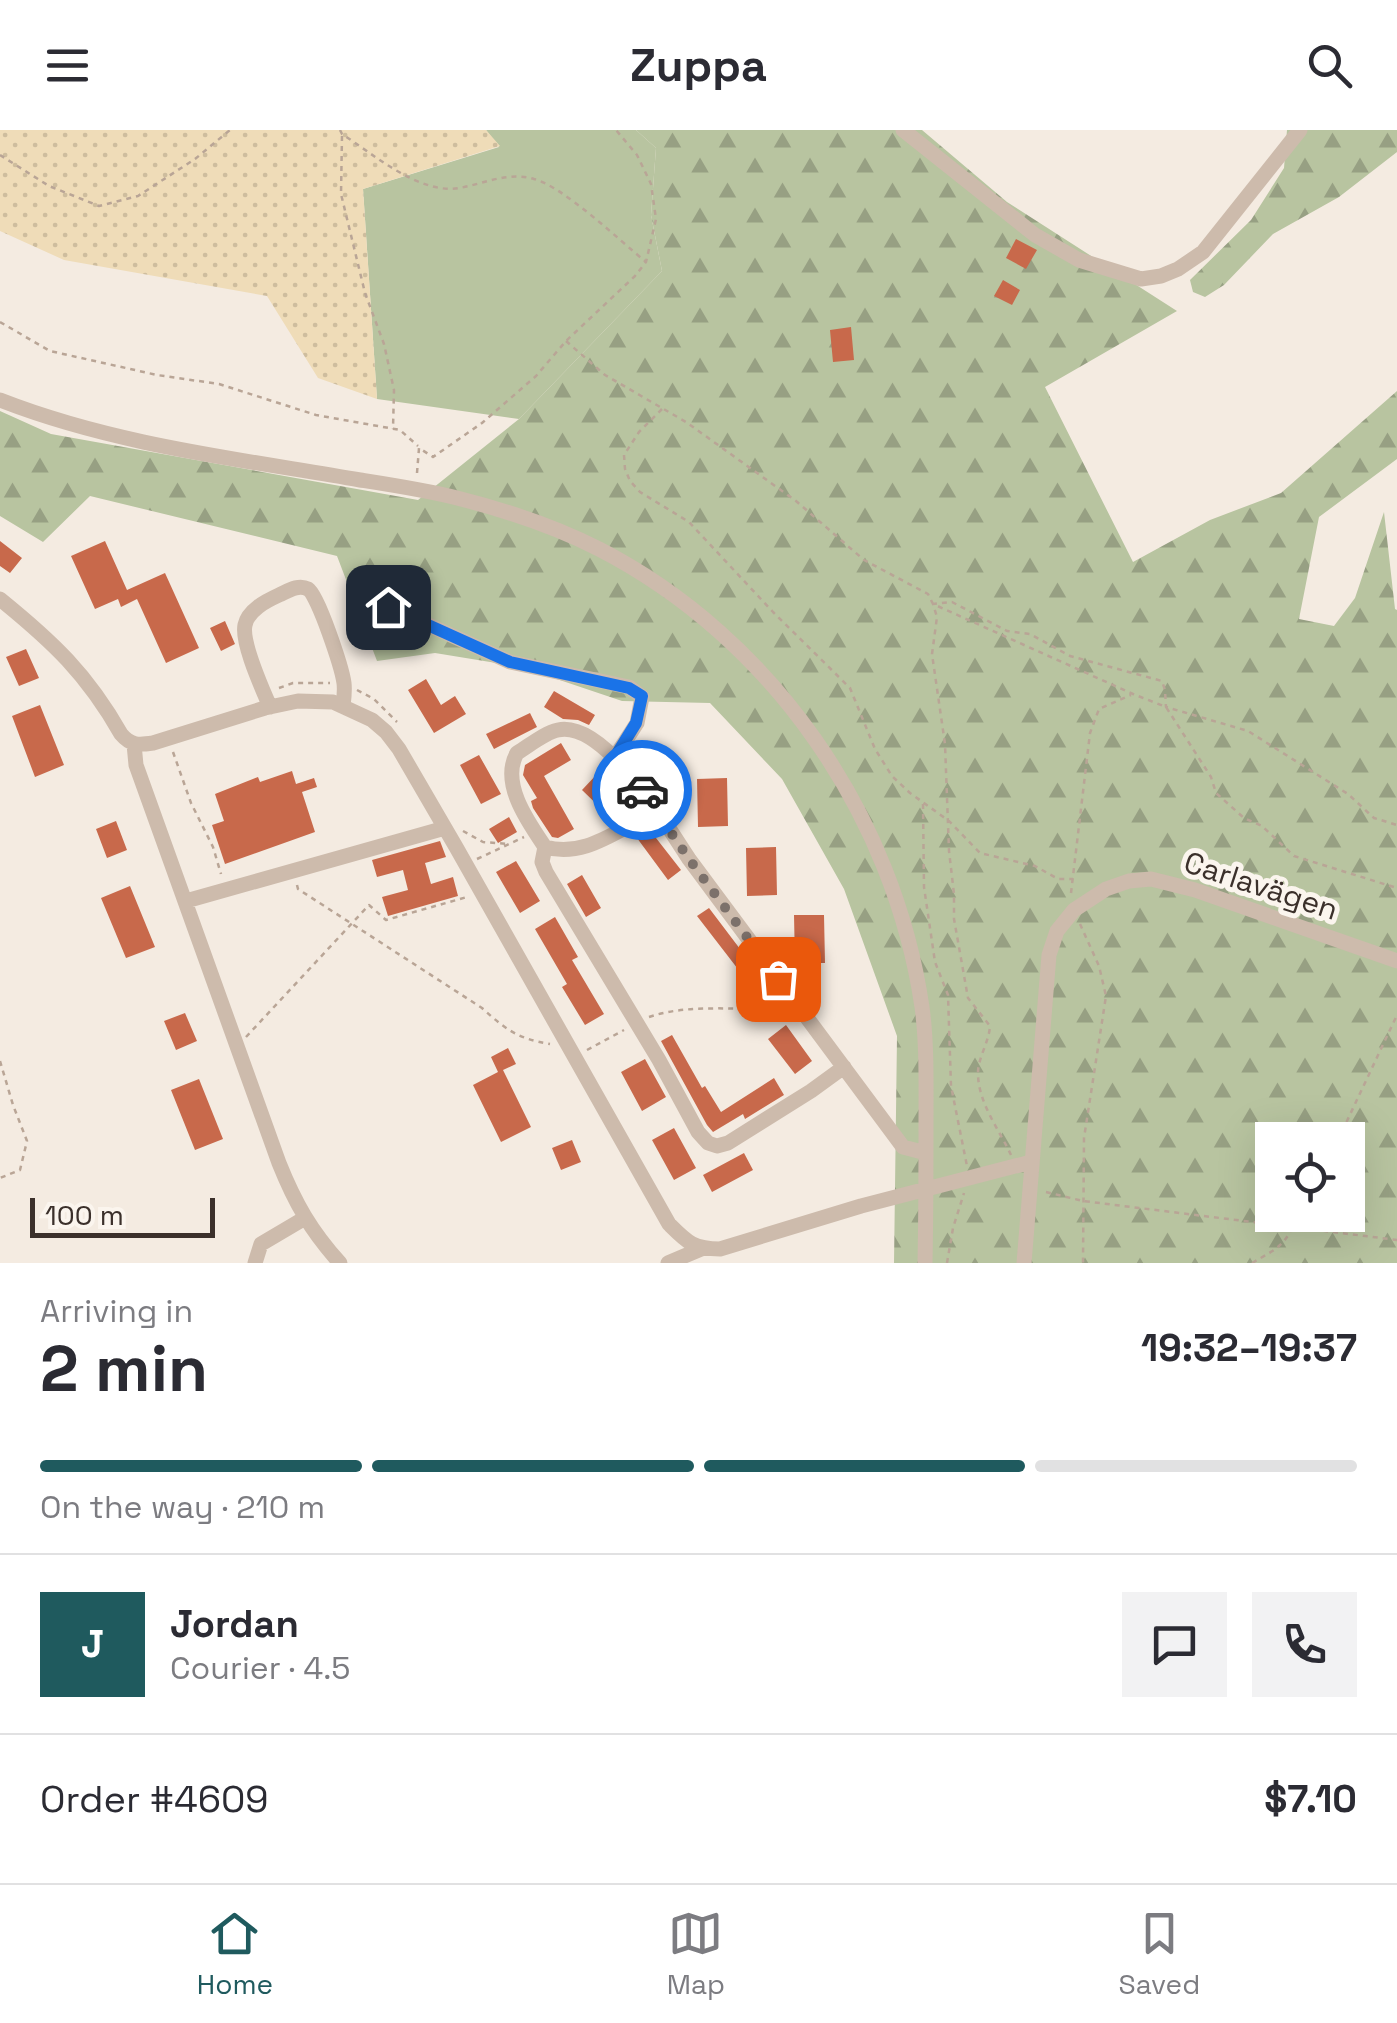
<!DOCTYPE html>
<meta charset="utf-8">
<style>
:root{--surface:#fff;--page:#f2f2f3;--text:#2b2b33;--muted:#7c7c81;--line:#e1e1e2;--accent:#1f5a5e}
body{margin:0;font-family:"Space Grotesk",sans-serif;background:var(--page);color:var(--text);height:100vh;display:flex;flex-direction:column;font-size:38px;white-space:nowrap}
*{box-sizing:border-box;margin:0}
p{font-size:32px;color:var(--muted)}
.icon{flex:none;width:55px;height:55px;fill:none;stroke:currentColor;stroke-width:2;stroke-linecap:round;stroke-linejoin:round}
.map{position:relative;height:1133px;overflow:hidden}
.drawer{display:flex;flex-direction:column;background:var(--surface);flex:1}
.drawer>*{flex:none}
.fabs{position:absolute;left:1255px;top:992px;display:grid;gap:20px}
.fabs a{display:grid;place-items:center;width:110px;height:110px;border-radius:0px;background:var(--surface);box-shadow:0 10px 40px #0002;font-size:50px}
.scale{position:absolute;left:30px;bottom:25px;width:185px;box-sizing:border-box;padding-left:10px;border:5px solid #3b302b;border-top:0;font-size:28px;line-height:35px;white-space:nowrap;color:#3b302b;-webkit-text-stroke:8px #fbf5ee;paint-order:stroke}
.pin{position:absolute;display:grid;place-items:center;width:85px;height:85px;color:#fff;margin:-42px;border-radius:20px;box-shadow:0 5px 15px #0006}
.courier{position:absolute;display:grid;place-items:center;width:100px;height:100px;margin:-50px;border:8px solid #1a73e8;border-radius:50%;background:#fff;color:#222;box-shadow:0 2px 12px #0007}
.summary em{font-style:normal;font-weight:700}
.summary div{display:flex;flex-direction:column-reverse}
.summary{display:flex;align-items:center;justify-content:space-between;height:170px;padding:0 40px}
h1{font-size:65px;font-weight:700;line-height:75px}
.bar{display:grid;grid-template-columns:repeat(4,1fr);gap:15px 10px;align-content:center;height:120px;padding:0 40px}
.bar i{height:12px;border-radius:8px;background:var(--line)}
.bar .selected{background:var(--accent)}
.bar p{grid-column:span 4}
.line{display:flex;align-items:center;gap:25px;padding:0 40px;border-top:2px solid var(--line)}
.line div{flex:1}
.round{display:grid;place-items:center;flex:none;width:105px;height:105px;border-radius:0px;background:var(--page)}
header{display:flex;justify-content:space-between;align-items:center;height:130px;padding:0 40px;background:var(--surface);font-size:45px;font-weight:700}
.tabs{display:flex;justify-content:space-around;align-items:center;height:140px;border-top:2px solid var(--line);background:var(--surface);font-size:28px;color:var(--muted)}
.tabs a{display:grid;justify-items:center;gap:5px}
.tabs .selected{color:var(--accent)}
.map>svg:first-child{display:block}
.grass{fill:#b8c4a0}
.forest{fill:url(#forest-firs);fill-rule:evenodd}
.sand{fill:url(#sand-dots)}
.building{fill:#c8694b}
.lines{fill:none;stroke-linecap:round;stroke-linejoin:round}
.path{stroke:#b9a596;stroke-width:2.5;stroke-dasharray:5 5;stroke-linecap:butt}
.minor{stroke:#cdbbac;stroke-width:15}
.done{stroke:#7c716b;stroke-width:10;stroke-dasharray:0 18}
.route{stroke:#1a73e8;stroke-width:12}
.labels{text-anchor:middle;stroke-width:10;stroke-linejoin:round;paint-order:stroke}
.street-label{font-size:30px;fill:#3b302b;stroke:#fbf5ee}
</style>
<header><svg class="icon" aria-label="menu" viewBox="0 0 24 24"><path d="M4 6h16M4 12h16M4 18h16"/></svg>Zuppa<svg class="icon" aria-label="search" viewBox="0 0 24 24"><circle cx="10" cy="10" r="6"/><path d="M15 15l6 6"/></svg></header>
<div class="map">
<svg width="1397" height="1133" viewBox="0 0 1397 1133">
<defs>
<pattern id="forest-firs" width="22" height="20" patternUnits="userSpaceOnUse" patternTransform="scale(2.5)"><rect width="22" height="20" fill="#b8c4a0"/><path d="M5 1l3.5 6h-7zM16 11l3.5 6h-7z" fill="#97a083"/></pattern>
<pattern id="sand-dots" width="8" height="8" patternUnits="userSpaceOnUse" patternTransform="scale(2.5)"><rect width="8" height="8" fill="#efdcb8"/><path d="M2 2h.1M6 6h.1" fill="none" stroke="#cebd9e" stroke-width="1.8" stroke-linecap="round"/></pattern>
</defs>
<rect width="100%" height="100%" fill="#f4ebe1"/>
<path class="grass" d="M 486,0 L 636,0 L 656,18 L 651,85 L 662,141 L 519,289 L 377,269 L 363,59 L 499,17 Z"/>
<path class="forest" d="M 636,0 L 922,0 L 1007,72 L 1177,181 L 1045,257 L 1133,432 L 1210,390 L 1281,363 L 1397,261 L 1397,329 L 1319,387 L 1299,489 L 1334,496 L 1355,468 L 1384,382 L 1395,479 L 1397,480 L 1397,1133 L 894,1133 L 897,906 L 844,759 L 782,649 L 710,573 L 622,571 L 521,537 L 435,523 L 377,531 L 337,426 L 90,366 L 43,412 L 0,386 L 0,281 L 51,304 L 418,370 L 519,289 L 662,141 L 651,85 L 656,18 ZM 1272,1010 L 1348,1010 L 1348,1085 L 1272,1085 Z
M 1287,0 L 1397,0 L 1397,22 L 1339,67 L 1273,104 L 1224,155 L 1205,167 L 1193,162 L 1190,150 L 1251,90 L 1284,38 Z"/>
<path class="sand" d="M 0,0 L 486,0 L 500,16 L 363,59 L 377,269 L 318,248 L 267,166 L 64,130 L 0,101 Z"/>
<path class="building" d="M 1016,109 L 1037,120 L 1026,139 L 1006,128 Z
M 1003,150 L 1020,160 L 1012,175 L 994,166 Z
M 851,197 L 854,230 L 833,232 L 830,200 Z
M 0,411 L 22,428 L 10,443 L 0,436 Z
M 105,411 L 127,460 L 165,443 L 199,518 L 166,533 L 137,469 L 121,477 L 118,469 L 95,479 L 71,426 Z
M 225,491 L 235,514 L 221,521 L 210,498 Z
M 26,519 L 39,548 L 19,556 L 6,527 Z
M 426,549 L 441,575 L 455,566 L 466,584 L 434,603 L 408,560 Z
M 554,561 L 595,585 L 589,595 L 578,590 L 563,589 L 544,577 Z
M 40,575 L 64,635 L 35,647 L 12,586 Z
M 530,583 L 537,597 L 494,619 L 486,604 Z
M 561,613 L 571,630 L 544,646 L 574,699 L 558,708 L 552,707 L 533,678 L 531,671 L 537,668 L 523,645 L 525,635 Z
M 479,625 L 501,664 L 481,674 L 460,635 Z
M 292,641 L 296,654 L 314,648 L 317,657 L 302,662 L 315,702 L 225,734 L 212,695 L 224,691 L 215,664 L 258,647 L 260,652 Z
M 598,643 L 631,676 L 614,691 L 582,660 Z
M 727,648 L 728,696 L 698,697 L 697,649 Z
M 509,687 L 517,702 L 498,713 L 489,699 Z
M 116,691 L 127,720 L 107,728 L 96,699 Z
M 649,699 L 681,740 L 668,750 L 637,708 Z
M 440,711 L 446,727 L 425,733 L 431,754 L 453,747 L 458,766 L 388,786 L 382,767 L 408,760 L 403,740 L 377,747 L 372,730 Z
M 776,717 L 777,765 L 747,766 L 746,718 Z
M 516,731 L 540,771 L 520,783 L 496,742 Z
M 582,745 L 601,778 L 586,787 L 567,754 Z
M 130,756 L 155,817 L 126,828 L 101,768 Z
M 709,778 L 762,848 L 751,856 L 697,786 Z
M 794,785 L 824,785 L 825,833 L 795,833 Z
M 555,787 L 578,827 L 572,830 L 604,884 L 585,895 L 562,857 L 567,854 L 535,799 Z
M 185,883 L 197,911 L 176,920 L 164,891 Z
M 786,895 L 812,931 L 795,944 L 768,909 Z
M 672,905 L 702,958 L 705,956 L 721,982 L 774,948 L 784,965 L 745,989 L 743,984 L 713,1002 L 707,995 L 661,911 Z
M 508,918 L 516,934 L 503,940 L 531,997 L 501,1012 L 473,955 L 498,942 L 491,927 Z
M 645,929 L 666,967 L 642,981 L 621,942 Z
M 199,949 L 223,1009 L 195,1020 L 171,960 Z
M 674,998 L 696,1038 L 674,1050 L 652,1010 Z
M 572,1010 L 581,1032 L 561,1040 L 552,1018 Z
M 744,1023 L 753,1040 L 712,1062 L 703,1045 Z"/>
<g class="lines">
<path class="path" d="M 340,0 L 342,4 C 373,24 420,65 459,58 C 484,54 508,41 534,49 C 564,57 619,110 646,132
M 342,6 L 341,64 L 365,163 L 384,214 L 394,260 L 393,299
M 0,25 L 49,56 L 99,76 L 138,66 L 195,29 L 230,0
M 0,192 L 50,221 L 157,245 L 219,254 L 316,285 L 400,300 L 418,316
M 566,211 L 605,245 L 686,292 L 796,371 L 864,430 L 928,464 L 933,474 L 1133,564 L 1166,577 L 1211,647 L 1216,663 L 1244,688 L 1262,696 L 1294,726 L 1397,758
M 662,279 L 639,302 L 624,325 L 625,339 L 630,351 L 640,362 L 689,392 L 773,482 L 850,558 L 875,619 L 892,646 L 910,663 L 949,691 L 980,723 L 1035,736 L 1058,749 L 1073,749
M 417,343 L 419,318 L 433,327 L 482,293 L 536,246 L 566,211 L 635,146 L 646,132 L 656,89 L 651,54 L 637,25 L 616,0
M 279,558 L 293,553 L 330,553
M 357,560 L 374,569 L 397,592
M 173,622 L 191,673 L 213,717 L 221,744
M 923,674 L 924,757 L 935,832 L 948,865 L 951,956 L 967,1036
M 463,701 L 483,712 L 508,714
M 477,729 L 524,707
M 297,755 L 298,759 L 482,878 C 505,899 518,909 550,914
M 1071,763 L 1090,603 L 1099,579 L 1131,565
M 1080,794 L 1099,836 L 1106,866 L 1084,1008 L 1083,1133
M 649,887 C 690,873 737,881 780,878
M 246,907 L 369,775 L 386,790 L 467,767
M 587,920 L 624,900
M 0,931 L 13,975 L 27,1011 L 20,1040 L 0,1048
M 1338,1010 L 1397,885
M 1011,1025 C 999,999 978,973 978,943 C 978,928 989,912 990,896 L 968,868 L 954,789 L 954,764 L 949,721 L 945,614 L 932,524 L 937,487 L 933,474 L 952,472 L 1007,501 L 1030,504 L 1070,526 L 1162,551 L 1165,560 L 1166,577 L 1248,601 L 1348,664 L 1374,688 L 1397,695
M 1046,1062 L 1083,1071 L 1397,1110
M 947,1133 L 953,1098 L 964,1063
M 1252,1133 C 1278,1118 1287,1115 1297,1085"/>
<path class="minor" d="M 903,0 L 1035,105 L 1079,130 L 1141,149 L 1161,146 L 1178,139 L 1203,122 L 1300,0
M 0,270 C 115,315 239,329 360,350 C 392,355 425,360 457,368 C 505,380 554,396 599,419 C 772,508 894,685 922,877 C 927,914 926,952 926,990 C 926,1037 926,1085 925,1133
M 0,469 C 53,512 87,544 121,604 C 131,616 139,615 153,613 L 265,578 L 298,571 L 333,572 L 372,590 L 386,602 L 399,619 L 456,717 L 669,1094 C 687,1112 693,1119 720,1119 L 861,1076 L 1031,1032
M 389,477 L 510,532 L 629,557 L 642,567 L 637,593 L 615,627
M 270,577 C 263,560 241,513 245,495 C 248,480 266,471 279,465 C 288,461 298,454 308,459 C 318,465 342,538 344,553 C 345,561 344,568 343,576
M 134,614 L 136,635 L 279,1033 C 295,1073 311,1101 340,1133
M 658,682 C 620,696 588,729 545,717 C 528,692 500,653 517,623 C 529,616 544,603 558,600 C 605,590 667,696 689,729 L 903,1017 L 926,1023
M 545,717 L 542,732 L 546,742 L 659,930 L 698,1002 L 708,1013 L 717,1016 L 728,1013 L 811,961 L 844,937
M 186,771 L 445,698
M 255,1133 L 261,1114 L 305,1088
M 668,1133 L 701,1119
M 1024,1133 L 1049,825 L 1057,801 L 1074,780 L 1106,759 L 1129,751 L 1151,749 L 1195,760 L 1397,831"/>
</g>
<g class="lines">
<path class="done" d="M 642,660 L 689,729 L 778,849"/>
<path class="route" d="M 388,477 L 510,532 L 629,558 L 642,566 L 636,593 L 615,627 L 642,660"/>
</g>
<g class="labels">
<g class="street-label">
<text transform="translate(1261 756) rotate(18)" y="10">Carlavägen</text>
</g>
</g>
</svg>
<div class="fabs">
<a><svg class="icon" aria-label="locate" viewBox="0 0 24 24"><circle cx="12" cy="12" r="6"/><path d="M12 2v4M12 18v4M2 12h4M18 12h4"/></svg></a>
</div>
<div class="scale">100 m</div>
<div class="pin" style="left:778px;top:849px;background:#ea580c"><svg class="icon" aria-label="bag" viewBox="0 0 24 24"><path d="M5 8h14l-1 12H6zM9 8a3 3 0 0 1 6 0"/></svg></div>
<div class="pin" style="left:388px;top:477px;background:#1f2937"><svg class="icon" aria-label="home" viewBox="0 0 24 24"><path d="M3 11l9-7 9 7M6 9v11h12V9"/></svg></div>
<div class="courier" style="left:642px;top:660px"><svg class="icon" aria-label="car" viewBox="0 0 24 24"><path d="M5 17H2v-5l4-1 3-4h7l3 4 3 1v5h-3M9 17h6M6 11h13"/><circle cx="7" cy="17" r="2"/><circle cx="17" cy="17" r="2"/></svg></div>
</div>
<section class="drawer">
<div class="summary"><div><h1>2 min</h1><p>Arriving in</p></div><em>19:32–19:37</em></div>
<div class="bar"><i class="selected"></i><i class="selected"></i><i class="selected"></i><i></i><p>On the way · 210 m</p></div>
<div class="line" style="height:180px"><b class="round" style="background:var(--accent);color:#fff">J</b><div><b>Jordan</b><p>Courier · 4.5</p></div><a class="round"><svg class="icon" aria-label="chat" viewBox="0 0 24 24"><path d="M4 5h16v11H9l-5 4z"/></svg></a><a class="round"><svg class="icon" aria-label="phone" viewBox="0 0 24 24"><path d="M5 4h4l2 5-3 2q2 4 5 5l2-3 5 2v4C11 20 4 13 5 4z"/></svg></a></div>
<div class="line" style="height:130px"><div>Order #4609</div><b>$7.10</b></div>
</section>
<nav class="tabs">
<a class="selected"><svg class="icon" aria-label="home" viewBox="0 0 24 24"><path d="M3 11l9-7 9 7M6 9v11h12V9"/></svg>Home</a>
<a><svg class="icon" aria-label="map" viewBox="0 0 24 24"><path d="M3 6l6-2 6 2 6-2v14l-6 2-6-2-6 2zM9 4v14M15 6v14"/></svg>Map</a>
<a><svg class="icon" aria-label="saved" viewBox="0 0 24 24"><path d="M7 4h10v16l-5-4-5 4z"/></svg>Saved</a>
</nav>
